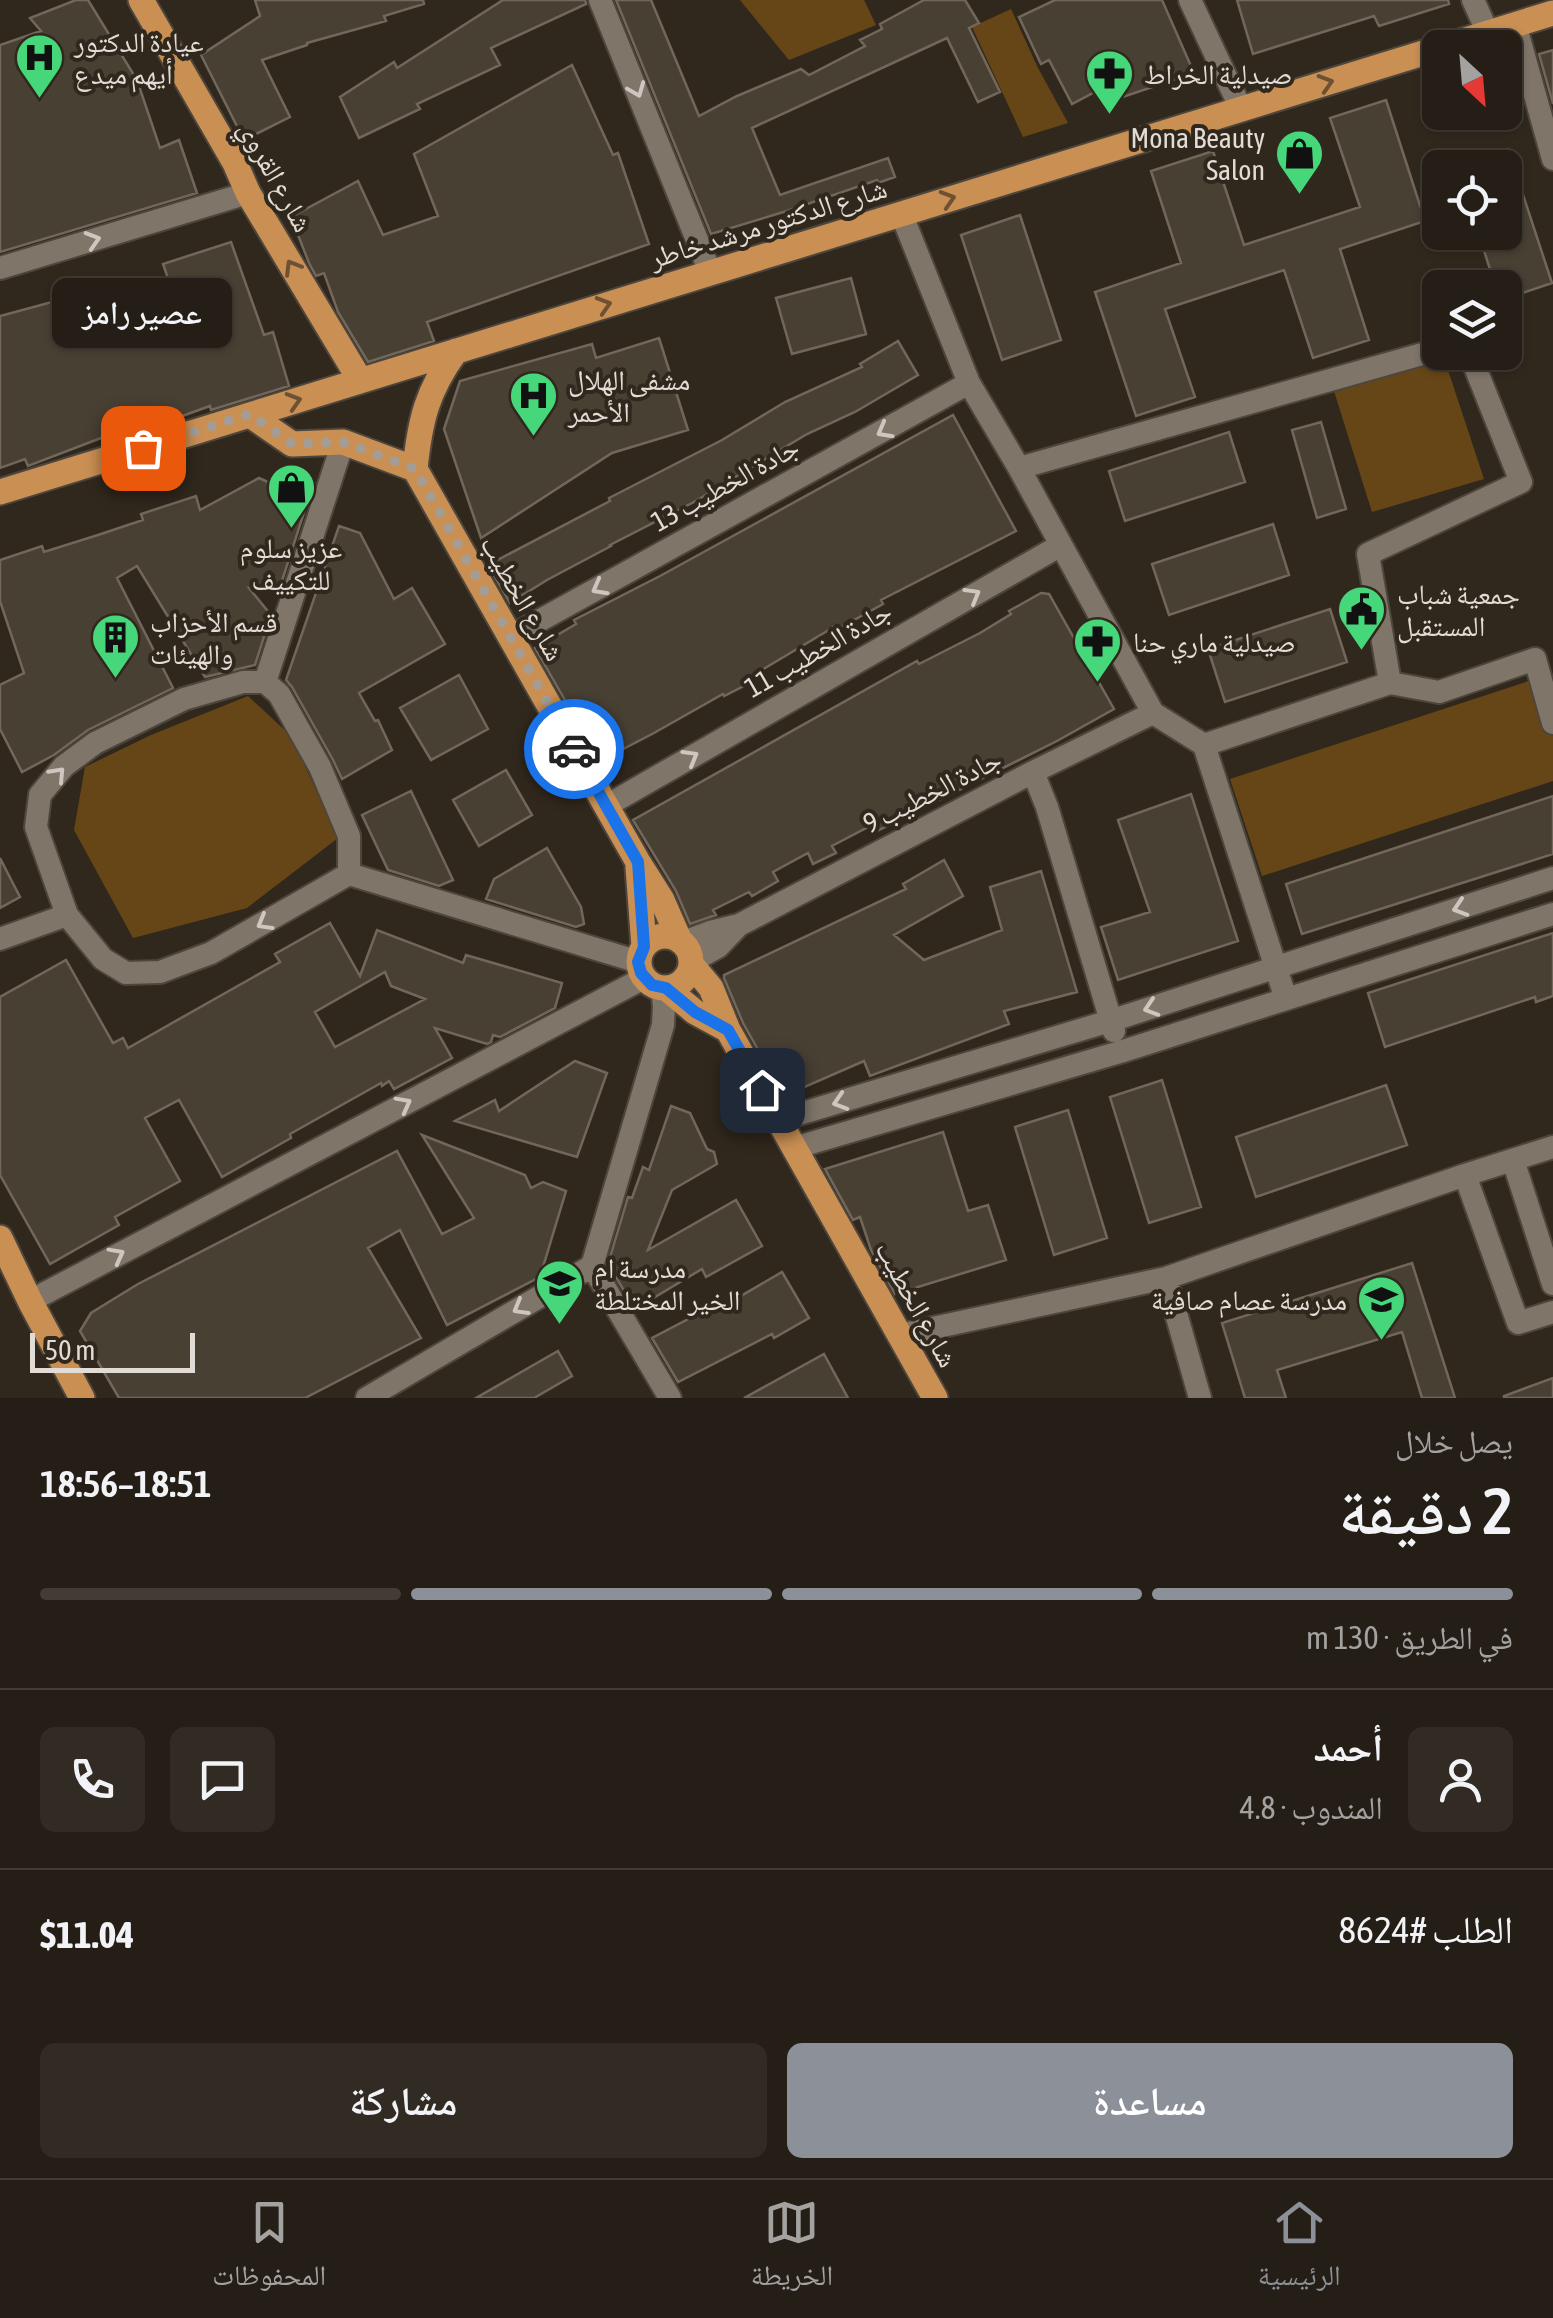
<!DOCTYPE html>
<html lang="ar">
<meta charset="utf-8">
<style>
:root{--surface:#251e16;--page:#312b23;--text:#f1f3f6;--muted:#a3a2a1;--line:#423c35;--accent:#8c9099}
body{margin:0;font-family:"Asap Condensed","Noto Naskh Arabic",sans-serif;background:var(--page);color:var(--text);direction:rtl;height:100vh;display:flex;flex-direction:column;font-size:38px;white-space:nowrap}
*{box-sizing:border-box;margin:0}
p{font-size:32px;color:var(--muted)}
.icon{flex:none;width:55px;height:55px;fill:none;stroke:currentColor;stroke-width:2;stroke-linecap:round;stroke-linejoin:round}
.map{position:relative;height:1398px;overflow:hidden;direction:ltr}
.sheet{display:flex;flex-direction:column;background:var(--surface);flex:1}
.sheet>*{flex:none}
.needle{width:65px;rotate:154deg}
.controls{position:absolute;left:1422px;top:30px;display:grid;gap:20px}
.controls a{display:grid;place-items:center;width:100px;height:100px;border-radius:15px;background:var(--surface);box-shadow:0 2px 8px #0004,0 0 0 2px var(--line);font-size:50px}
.scale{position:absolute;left:30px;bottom:25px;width:165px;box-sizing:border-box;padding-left:10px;border:5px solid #e1dcd5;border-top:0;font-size:28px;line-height:35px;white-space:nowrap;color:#e1dcd5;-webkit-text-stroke:8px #31281d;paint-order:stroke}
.pin{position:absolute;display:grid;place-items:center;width:85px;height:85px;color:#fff;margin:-42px;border-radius:20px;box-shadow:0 5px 15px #0006}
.courier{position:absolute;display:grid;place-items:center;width:100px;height:100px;margin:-50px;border:8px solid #1a73e8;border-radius:50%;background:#fff;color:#222;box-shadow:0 2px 12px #0007}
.bubble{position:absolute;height:70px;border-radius:15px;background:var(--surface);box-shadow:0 2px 8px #0004,0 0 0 2px var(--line);font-size:32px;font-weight:600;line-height:70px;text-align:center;direction:rtl}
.overview em{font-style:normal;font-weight:600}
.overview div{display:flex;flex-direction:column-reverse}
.overview{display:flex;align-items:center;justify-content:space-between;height:170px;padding:0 40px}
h1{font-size:65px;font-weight:600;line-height:75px}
.bar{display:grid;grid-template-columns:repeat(4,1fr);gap:15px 10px;align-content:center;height:120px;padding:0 40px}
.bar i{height:12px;border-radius:8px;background:var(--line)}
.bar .active{background:var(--accent)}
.bar p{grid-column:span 4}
.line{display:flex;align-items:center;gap:25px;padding:0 40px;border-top:2px solid var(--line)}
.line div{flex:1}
.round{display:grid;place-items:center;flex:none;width:105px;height:105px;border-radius:15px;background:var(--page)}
.cta{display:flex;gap:20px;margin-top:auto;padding:20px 40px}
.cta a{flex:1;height:115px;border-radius:15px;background:var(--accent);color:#fff;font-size:40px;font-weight:600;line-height:115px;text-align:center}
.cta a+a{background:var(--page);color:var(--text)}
.tabs{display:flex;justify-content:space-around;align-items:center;height:140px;border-top:2px solid var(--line);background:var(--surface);font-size:28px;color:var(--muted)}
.tabs a{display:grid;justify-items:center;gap:5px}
.tabs .active{color:var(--accent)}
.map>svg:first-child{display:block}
.green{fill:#664617}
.building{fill:#494034;stroke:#71675b;stroke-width:2.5;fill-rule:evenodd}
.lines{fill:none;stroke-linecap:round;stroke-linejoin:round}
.minor-casing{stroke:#4d463d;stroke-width:26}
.major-casing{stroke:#4d463d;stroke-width:29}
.minor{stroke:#807569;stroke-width:22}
.major{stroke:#ca8f53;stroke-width:25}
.oneway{stroke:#6e5133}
.oneway2{stroke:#cec7bf}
.done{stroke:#a39d95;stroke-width:10;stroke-dasharray:0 18}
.route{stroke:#1a73e8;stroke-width:12}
.labels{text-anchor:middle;stroke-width:8;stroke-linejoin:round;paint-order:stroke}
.poi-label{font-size:28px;fill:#e1dcd5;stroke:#31281d;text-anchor:start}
.street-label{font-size:28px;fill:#e1dcd5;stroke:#31281d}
</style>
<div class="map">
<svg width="1553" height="1398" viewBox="0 0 1553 1398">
<rect width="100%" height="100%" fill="#31281d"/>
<path class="green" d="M 740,0 L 864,0 L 876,25 L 789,60 Z
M 1011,9 L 1038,68 L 1068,123 L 1023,137 L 972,27 Z
M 1444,358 L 1484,479 L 1372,512 L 1334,391 Z
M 1535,679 L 1553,736 L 1553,781 L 1262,876 L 1230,779 Z
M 248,696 L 291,736 L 338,838 L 247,908 L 133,938 L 74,830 L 85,767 L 151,735 Z"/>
<path class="building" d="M 76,0 L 88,0 L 137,80 L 160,148 L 179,140 L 197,193 L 0,252 L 0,45 L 41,31 L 30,18 Z
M 255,0 L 423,0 L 424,4 L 384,16 L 386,21 L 307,43 L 307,45 L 262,60 L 290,117 L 244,140 L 201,55 L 260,16 Z
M 503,0 L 585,0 L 586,4 L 491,48 L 500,65 L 417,104 L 420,109 L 359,138 L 340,97 L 394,62 L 397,68 Z
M 616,0 L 651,0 L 699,116 L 737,96 L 801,69 L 809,75 L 865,46 L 860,40 L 882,29 L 880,24 L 924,0 L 965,0 L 979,23 L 969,28 L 1000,92 L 978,102 L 947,38 L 752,128 L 780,195 L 888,158 L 895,177 L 878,183 L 877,180 L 787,211 L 711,234 Z
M 1055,0 L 1162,0 L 1194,73 L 1117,99 L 1110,84 L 1072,104 L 1049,60 L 1041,64 L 1019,17 Z
M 1237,0 L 1448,0 L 1449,4 L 1379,26 L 1374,16 L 1253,54 Z
M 1553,50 L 1553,104 L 1539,54 Z
M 572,65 L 613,155 L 618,153 L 649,244 L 427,322 L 434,341 L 368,362 L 338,312 L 324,273 L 316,276 L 309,263 L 291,217 L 358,181 L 383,235 L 438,216 L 414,154 Z
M 1386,100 L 1425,221 L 1340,249 L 1369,340 L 1313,358 L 1284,270 L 1165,309 L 1195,397 L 1136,416 L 1095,292 L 1181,263 L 1151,171 L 1213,151 L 1244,245 L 1360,207 L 1330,118 Z
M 1508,149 L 1552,283 L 1505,299 L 1505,288 L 1496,288 L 1478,232 L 1505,232 L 1505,150 Z
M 1020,215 L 1061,340 L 1002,360 L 961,235 Z
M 231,242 L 264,335 L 273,332 L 289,386 L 211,410 L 210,406 L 124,437 L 122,430 L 28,466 L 25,459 L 0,468 L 0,316 L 52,302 L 60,326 L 170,284 L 163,264 Z
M 851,278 L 866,334 L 792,354 L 776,298 Z
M 659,338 L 688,430 L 612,453 L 481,538 L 444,429 L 460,381 L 592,344 L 596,358 Z
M 898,341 L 918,375 L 855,412 L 807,434 L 694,502 L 610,545 L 611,546 L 547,580 L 510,603 L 488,565 L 610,501 L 609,498 L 722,440 L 785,402 L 862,367 L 860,364 Z
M 953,415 L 1016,531 L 881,600 L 883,604 L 836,630 L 834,627 L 750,677 L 752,682 L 724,696 L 723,694 L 654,733 L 600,761 L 535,648 L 576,624 L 574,620 L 660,576 Z
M 1321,422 L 1346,509 L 1317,518 L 1292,430 Z
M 1229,432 L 1245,482 L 1125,521 L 1109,471 Z
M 259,478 L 308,500 L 280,587 L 249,588 L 271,615 L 255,665 L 205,677 L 137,566 L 117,578 L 173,688 L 88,730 L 54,755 L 22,772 L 0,729 L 0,685 L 24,673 L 0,601 L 0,560 L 42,546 L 44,552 L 98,535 L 143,520 L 141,514 L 196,496 L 200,510 Z
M 1273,524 L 1289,575 L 1169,615 L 1152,564 Z
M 339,526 L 360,533 L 394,599 L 412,588 L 445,644 L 359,693 L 375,721 L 378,720 L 392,750 L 342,779 L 333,760 L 292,687 L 286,680 Z
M 1041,593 L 1049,594 L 1114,709 L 1057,741 L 877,831 L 874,824 L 832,846 L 836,853 L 813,864 L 808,853 L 773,872 L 778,881 L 752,896 L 749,892 L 713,910 L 716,915 L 690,924 L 676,891 L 633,820 L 917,661 L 919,664 L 980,633 L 1011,614 L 1009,611 Z
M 1330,609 L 1347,662 L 1225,702 L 1208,649 Z
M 459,675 L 488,729 L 431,760 L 400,708 Z
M 506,770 L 532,815 L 479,846 L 453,800 Z
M 411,791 L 453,880 L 439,886 L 388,870 L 362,815 Z
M 1191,794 L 1238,941 L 1118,980 L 1101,927 L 1150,912 L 1118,820 Z
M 1553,796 L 1553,854 L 1302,934 L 1286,884 Z
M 547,848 L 581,907 L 584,924 L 576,927 L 486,899 L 494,879 Z
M 0,858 L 20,897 L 0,908 Z
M 944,860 L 963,896 L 894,935 L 924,960 L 1002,930 L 990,887 L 1041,871 L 1077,992 L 1004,1011 L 1009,1024 L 870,1076 L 864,1061 L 784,1096 L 743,1023 L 724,978 L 724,975 L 906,889 L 903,884 Z
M 330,923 L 360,976 L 377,930 L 463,963 L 466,955 L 562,983 L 555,1008 L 500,1037 L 493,1035 L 491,1042 L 487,1044 L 435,1028 L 452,1058 L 394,1089 L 389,1081 L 382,1086 L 381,1083 L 290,1134 L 291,1138 L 222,1177 L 179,1100 L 145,1118 L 180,1181 L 115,1217 L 119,1225 L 50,1264 L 0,1175 L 0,997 L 66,960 L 113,1043 L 123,1038 L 128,1048 L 280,962 L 275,954 ZM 385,972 L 391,986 L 425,999 L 335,1047 L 315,1012 Z
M 1553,933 L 1553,996 L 1536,1002 L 1535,997 L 1385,1047 L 1368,993 Z
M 575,1061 L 607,1073 L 577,1157 L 455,1121 L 495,1100 L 499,1111 Z
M 1162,1080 L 1201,1207 L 1149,1223 L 1110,1097 Z
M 1386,1085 L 1407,1145 L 1256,1197 L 1236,1137 Z
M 671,1106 L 690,1113 L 707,1149 L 714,1152 L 717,1164 L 672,1190 L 648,1250 L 736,1200 L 762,1246 L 706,1277 L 702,1269 L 635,1309 L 608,1264 L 628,1197 L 632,1198 L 643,1167 L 649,1170 Z
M 1068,1110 L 1107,1238 L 1054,1255 L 1015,1127 Z
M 943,1132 L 968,1211 L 988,1205 L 1006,1260 L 895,1294 L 871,1250 L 860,1217 L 853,1220 L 825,1169 Z
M 422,1135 L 525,1175 L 531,1188 L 543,1182 L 566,1191 L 540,1277 L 447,1325 L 400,1230 L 368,1248 L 421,1338 L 305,1398 L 119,1398 L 80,1331 L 91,1313 L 138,1284 L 397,1151 L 442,1234 L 474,1218 Z
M 1412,1263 L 1455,1398 L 1422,1398 L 1402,1332 L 1277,1370 L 1286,1398 L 1245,1398 L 1222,1323 Z
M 782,1272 L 809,1318 L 774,1338 L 772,1334 L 678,1382 L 652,1338 L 700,1313 L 703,1318 Z
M 558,1351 L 572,1376 L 534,1398 L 476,1398 Z
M 824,1354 L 848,1398 L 744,1398 Z
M 1553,1378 L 1553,1398 L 1504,1398 L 1504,1396 Z"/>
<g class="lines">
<defs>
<path id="minor" d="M 600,0 L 710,272
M 1190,0 L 1241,109
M 1473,0 L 1488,33
M 1515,24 L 1553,159
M 901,213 L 969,383 L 1019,468 L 1153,713 L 1204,745 L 1286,999
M 0,268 L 248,193
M 1019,468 L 1440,349
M 510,637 L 969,383
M 265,682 L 343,442
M 1390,683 L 1368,554 L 1521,482 L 1469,352
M 1204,745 L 1390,683 L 1439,692 L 1535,659 L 1553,723
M 1033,772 L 1047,807 L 1114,1031
M 606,806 L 1061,545
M 349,874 L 349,836 L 320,767 L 279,694 L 265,682 L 243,682 L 184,699 L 95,743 L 64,766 L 40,795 L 36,827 L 67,915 L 103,959 L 126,973 L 160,972 L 211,953 L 349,874 L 639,962
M 0,939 L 67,915
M 681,943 L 710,932 L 739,925 L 1033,772 L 1153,713
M 691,962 L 718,947 L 739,925
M 779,1120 L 1110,1021 L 1553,878
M 794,1148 L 1120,1052 L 1553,914
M 1513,1160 L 1553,1284
M 1465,1175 L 1518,1323 L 1553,1312
M 592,1266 L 663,1025 L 664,1006 L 662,988
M 1166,1278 L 1200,1398
M 30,1301 L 644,978
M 900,1335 L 1166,1278 L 1465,1175 L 1553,1147
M 367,1398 L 592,1266 L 670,1398"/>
<path id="major" d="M 141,0 L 235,163 L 248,193 L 360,380
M 456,351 C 427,391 420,420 415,469 L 638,862 L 662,900 L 680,941
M 250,415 L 292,444 L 343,442 L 415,469
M 0,492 L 1553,13
M 638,867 L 644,947
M639 962a26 26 0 1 1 52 0a26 26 0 1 1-52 0Z
M 691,964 L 711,988 L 728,1030 L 935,1398
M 666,988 L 695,1012 L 728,1030
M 0,1238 L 30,1301 L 82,1398"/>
</defs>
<use href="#minor" class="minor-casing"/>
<use href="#major" class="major-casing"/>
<use href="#minor" class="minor"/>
<use href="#major" class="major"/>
</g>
<defs><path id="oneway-chevron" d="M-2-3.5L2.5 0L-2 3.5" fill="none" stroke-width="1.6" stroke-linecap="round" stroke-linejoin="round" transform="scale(2.5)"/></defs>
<g class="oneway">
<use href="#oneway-chevron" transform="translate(1326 83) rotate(-17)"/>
<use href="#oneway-chevron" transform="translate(948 199) rotate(-17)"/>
<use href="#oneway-chevron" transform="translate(292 267) rotate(-121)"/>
<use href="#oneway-chevron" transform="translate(604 305) rotate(-17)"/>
<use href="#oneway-chevron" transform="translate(294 401) rotate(-17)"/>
</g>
<g class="oneway2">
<use href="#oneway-chevron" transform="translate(637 90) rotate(68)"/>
<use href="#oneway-chevron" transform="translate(93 240) rotate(-17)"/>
<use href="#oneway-chevron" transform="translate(884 431) rotate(151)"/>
<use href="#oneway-chevron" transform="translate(599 588) rotate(151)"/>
<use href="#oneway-chevron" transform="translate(973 595) rotate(-30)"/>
<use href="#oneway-chevron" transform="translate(691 757) rotate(-30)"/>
<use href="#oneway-chevron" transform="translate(58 774) rotate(-47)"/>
<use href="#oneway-chevron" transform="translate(1460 908) rotate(162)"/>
<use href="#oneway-chevron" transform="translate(264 923) rotate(150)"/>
<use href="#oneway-chevron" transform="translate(1151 1008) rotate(162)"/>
<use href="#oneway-chevron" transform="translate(840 1102) rotate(163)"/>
<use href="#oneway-chevron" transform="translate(404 1104) rotate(-28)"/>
<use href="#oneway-chevron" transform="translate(117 1255) rotate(-28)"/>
<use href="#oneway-chevron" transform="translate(520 1308) rotate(150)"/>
</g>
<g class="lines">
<path class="done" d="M 143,448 L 250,414 L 292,444 L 343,442 L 415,469 L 574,749"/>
<path class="route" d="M 574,749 L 638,862 L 644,947 L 638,962 L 641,973 L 652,985 L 666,988 L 695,1012 L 728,1030 L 762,1090"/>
</g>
<defs>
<symbol id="hospital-pin" viewBox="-11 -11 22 30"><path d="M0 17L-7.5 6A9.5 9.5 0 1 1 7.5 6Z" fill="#45d77a" stroke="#31281d"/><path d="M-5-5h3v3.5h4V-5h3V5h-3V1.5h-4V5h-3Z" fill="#111"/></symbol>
<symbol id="pharmacy-pin" viewBox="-11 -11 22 30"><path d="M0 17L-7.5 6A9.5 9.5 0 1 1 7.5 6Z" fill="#45d77a" stroke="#31281d"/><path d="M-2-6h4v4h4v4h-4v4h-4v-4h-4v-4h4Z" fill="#111"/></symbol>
<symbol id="shop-pin" viewBox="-11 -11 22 30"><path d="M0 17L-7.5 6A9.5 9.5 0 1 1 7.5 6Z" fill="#45d77a" stroke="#31281d"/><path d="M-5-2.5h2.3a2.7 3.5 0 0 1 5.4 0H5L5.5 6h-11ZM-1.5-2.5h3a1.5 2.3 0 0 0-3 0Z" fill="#111"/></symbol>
<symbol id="civic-pin" viewBox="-11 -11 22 30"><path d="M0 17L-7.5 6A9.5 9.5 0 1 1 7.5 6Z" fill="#45d77a" stroke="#31281d"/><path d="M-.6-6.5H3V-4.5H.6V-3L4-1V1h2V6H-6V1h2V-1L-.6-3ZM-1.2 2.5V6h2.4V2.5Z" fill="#111"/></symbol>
<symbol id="building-pin" viewBox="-11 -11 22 30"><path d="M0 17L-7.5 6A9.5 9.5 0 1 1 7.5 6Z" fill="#45d77a" stroke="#31281d"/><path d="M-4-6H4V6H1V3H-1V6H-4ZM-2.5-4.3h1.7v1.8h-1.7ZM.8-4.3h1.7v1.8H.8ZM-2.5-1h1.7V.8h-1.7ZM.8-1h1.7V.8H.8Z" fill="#111"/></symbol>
<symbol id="school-pin" viewBox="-11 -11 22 30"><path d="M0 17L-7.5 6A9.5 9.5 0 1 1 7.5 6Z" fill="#45d77a" stroke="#31281d"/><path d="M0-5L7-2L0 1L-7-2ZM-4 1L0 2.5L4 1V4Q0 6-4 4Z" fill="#111"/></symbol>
</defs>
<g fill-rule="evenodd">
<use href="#hospital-pin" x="12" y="30" width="55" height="75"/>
<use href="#pharmacy-pin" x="1082" y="46" width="55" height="75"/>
<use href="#shop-pin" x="1272" y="126" width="55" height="75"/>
<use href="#hospital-pin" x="506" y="368" width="55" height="75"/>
<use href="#shop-pin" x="264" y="460" width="55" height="75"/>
<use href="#civic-pin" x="1334" y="582" width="55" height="75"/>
<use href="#building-pin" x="88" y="610" width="55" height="75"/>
<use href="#pharmacy-pin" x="1070" y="614" width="55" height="75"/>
<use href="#school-pin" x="532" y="1256" width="55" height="75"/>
<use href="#school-pin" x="1354" y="1272" width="55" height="75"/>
</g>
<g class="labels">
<g class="poi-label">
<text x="74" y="52">عيادة الدكتور<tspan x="74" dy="32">أيهم ميدع</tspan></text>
<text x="1144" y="84">صيدلية الخراط</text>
<text x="1265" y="148" text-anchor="end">Mona Beauty<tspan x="1265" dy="32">Salon</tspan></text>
<text x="568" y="390">مشفى الهلال<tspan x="568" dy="32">الأحمر</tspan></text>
<text x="291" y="558" text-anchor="middle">عزيز سلوم<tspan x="291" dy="32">للتكييف</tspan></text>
<text x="1397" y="604">جمعية شباب<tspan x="1397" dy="32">المستقبل</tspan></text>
<text x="150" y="632">قسم الأحزاب<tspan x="150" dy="32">والهيئات</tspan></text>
<text x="1133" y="652">صيدلية ماري حنا</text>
<text x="594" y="1278">مدرسة ام<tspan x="594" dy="32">الخير المختلطة</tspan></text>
<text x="1347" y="1310" text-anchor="end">مدرسة عصام صافية</text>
</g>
<g class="street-label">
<text transform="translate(276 176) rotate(61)" y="10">شارع القروي</text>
<text transform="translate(768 223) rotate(-17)" y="10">شارع الدكتور مرشد خاطر</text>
<text transform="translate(725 484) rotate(-29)" y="10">جادة الخطيب 13</text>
<text transform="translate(523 598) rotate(60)" y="10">شارع الخطيب</text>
<text transform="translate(818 649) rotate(-30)" y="10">جادة الخطيب 11</text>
<text transform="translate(932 791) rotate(-27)" y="10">جادة الخطيب 9</text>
<text transform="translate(917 1304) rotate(61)" y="10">شارع الخطيب</text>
</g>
</g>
</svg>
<div class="controls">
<a><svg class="needle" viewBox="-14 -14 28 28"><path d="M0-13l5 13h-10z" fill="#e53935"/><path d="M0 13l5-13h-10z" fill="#a3a2a1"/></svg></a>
<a><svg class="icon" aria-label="locate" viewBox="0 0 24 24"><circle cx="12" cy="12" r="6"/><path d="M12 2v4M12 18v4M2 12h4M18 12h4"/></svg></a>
<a><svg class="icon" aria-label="layers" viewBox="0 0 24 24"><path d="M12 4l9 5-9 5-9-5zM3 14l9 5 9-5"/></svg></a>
</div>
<div class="scale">50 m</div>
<div class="pin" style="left:143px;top:448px;background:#ea580c"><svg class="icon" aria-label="bag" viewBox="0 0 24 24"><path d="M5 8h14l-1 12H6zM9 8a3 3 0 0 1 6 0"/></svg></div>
<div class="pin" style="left:762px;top:1090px;background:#1f2937"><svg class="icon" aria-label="home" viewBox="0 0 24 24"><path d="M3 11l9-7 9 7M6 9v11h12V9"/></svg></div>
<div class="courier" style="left:574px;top:749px"><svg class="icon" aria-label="car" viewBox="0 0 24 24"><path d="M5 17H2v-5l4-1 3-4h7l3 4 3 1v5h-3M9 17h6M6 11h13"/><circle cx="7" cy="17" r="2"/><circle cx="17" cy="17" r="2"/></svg></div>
<div class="bubble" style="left:52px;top:278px;width:180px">عصير رامز</div>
</div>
<section class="sheet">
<div class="overview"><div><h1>2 دقيقة</h1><p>يصل خلال</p></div><em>18:51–18:56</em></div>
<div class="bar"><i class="active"></i><i class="active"></i><i class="active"></i><i></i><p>في الطريق · 130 m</p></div>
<div class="line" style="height:180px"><a class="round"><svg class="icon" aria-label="person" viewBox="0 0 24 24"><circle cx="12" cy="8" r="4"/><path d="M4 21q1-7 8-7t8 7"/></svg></a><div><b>أحمد</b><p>المندوب · 4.8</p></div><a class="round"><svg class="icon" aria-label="chat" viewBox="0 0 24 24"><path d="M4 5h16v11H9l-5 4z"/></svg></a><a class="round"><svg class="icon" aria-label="phone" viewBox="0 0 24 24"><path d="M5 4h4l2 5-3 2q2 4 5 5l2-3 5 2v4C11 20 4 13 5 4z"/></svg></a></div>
<div class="line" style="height:130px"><div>الطلب #8624</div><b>$11.04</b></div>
<div class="cta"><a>مساعدة</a><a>مشاركة</a></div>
</section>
<nav class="tabs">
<a class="active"><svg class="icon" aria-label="home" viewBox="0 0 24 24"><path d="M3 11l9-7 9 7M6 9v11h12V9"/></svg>الرئيسية</a>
<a><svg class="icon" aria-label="map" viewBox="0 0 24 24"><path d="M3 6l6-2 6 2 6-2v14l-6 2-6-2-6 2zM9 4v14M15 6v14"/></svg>الخريطة</a>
<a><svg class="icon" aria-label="saved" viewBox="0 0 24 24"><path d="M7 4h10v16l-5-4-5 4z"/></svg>المحفوظات</a>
</nav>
